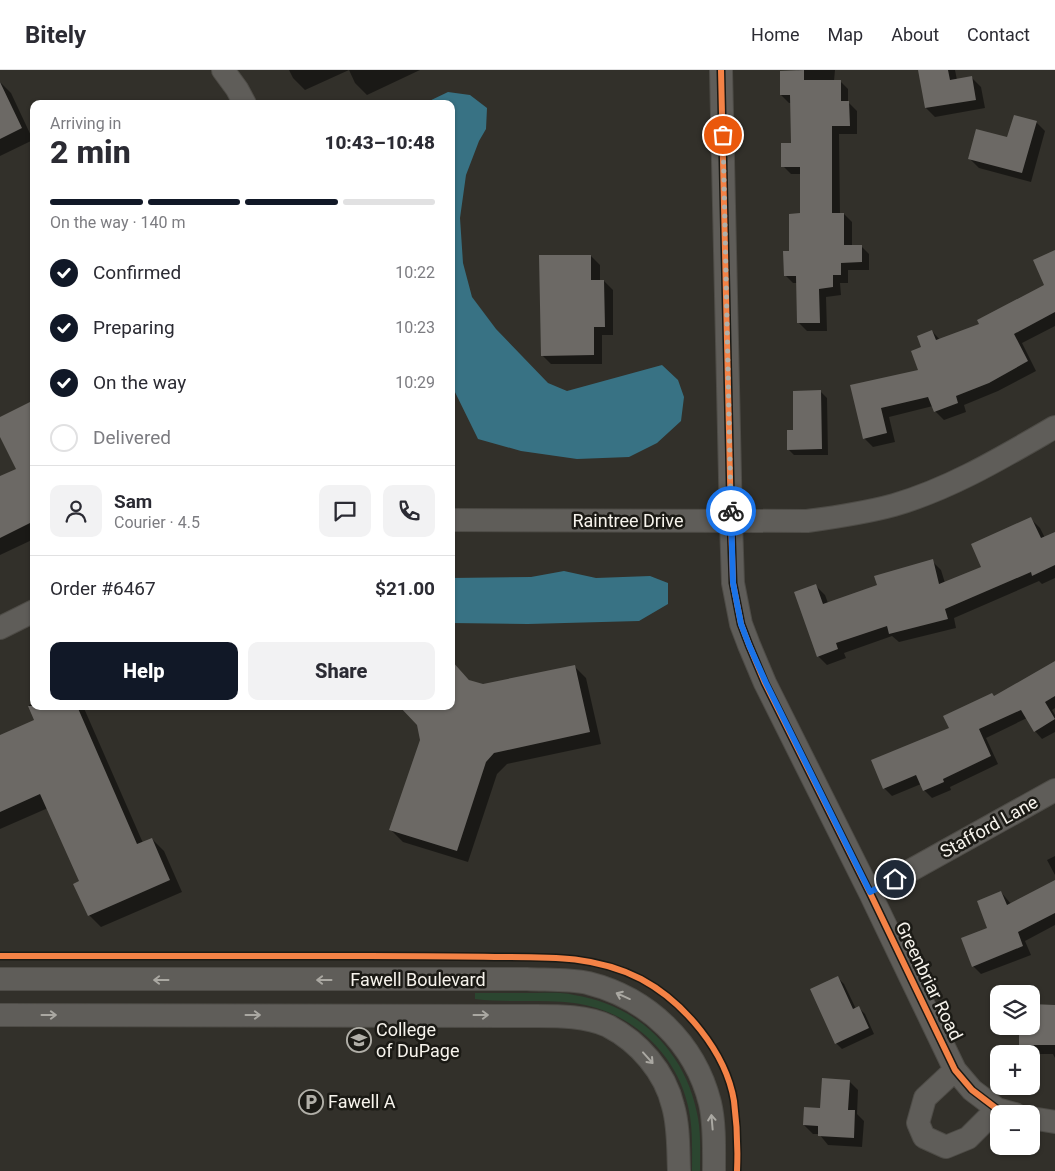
<!DOCTYPE html>
<meta charset="utf-8">
<style>
:root{--surface:#fff;--page:#f2f2f3;--text:#2b2b33;--muted:#7c7c81;--line:#e1e1e2;--accent:#111827}
body{margin:0;font-family:Roboto,sans-serif;background:var(--page);color:var(--text);height:100vh;display:flex;flex-direction:column;font-size:19px;white-space:nowrap}
*{box-sizing:border-box;margin:0}
p{font-size:16px;color:var(--muted)}
.icon{flex:none;width:28px;height:28px;fill:none;stroke:currentColor;stroke-width:2;stroke-linecap:round;stroke-linejoin:round}
.map{position:relative;flex:1;overflow:hidden}
.side{position:absolute;left:30px;top:30px;width:425px;height:610px;display:flex;flex-direction:column;background:var(--surface);border-radius:10px;box-shadow:0 1px 4px #0004}
.side>*{flex:none}
.tools{position:absolute;left:990px;top:915px;display:grid;gap:10px}
.tools a{display:grid;place-items:center;width:50px;height:50px;border-radius:10px;background:var(--surface);box-shadow:0 1px 4px #0004;font-size:25px}
.pin{position:absolute;display:grid;place-items:center;width:42px;height:42px;color:#fff;margin:-21px;border:2px solid #fff;border-radius:50%;box-shadow:0 1px 5px #0007}
.courier{position:absolute;display:grid;place-items:center;width:50px;height:50px;margin:-25px;border:4px solid #1a73e8;border-radius:50%;background:#fff;color:#222;box-shadow:0 1px 6px #0007}
.overview em{font-style:normal;font-weight:800}
.overview div{display:flex;flex-direction:column-reverse}
.overview{display:flex;align-items:center;justify-content:space-between;height:85px;padding:0 20px}
h1{font-size:32px;font-weight:800;line-height:38px}
.bar{display:grid;grid-template-columns:repeat(4,1fr);gap:8px 5px;align-content:center;height:60px;padding:0 20px}
.bar i{height:6px;border-radius:4px;background:var(--line)}
.bar .active{background:var(--accent)}
.bar p{grid-column:span 4}
.line{display:flex;align-items:center;gap:12px;padding:0 20px;border-top:1px solid var(--line)}
.line div{flex:1}
.round{display:grid;place-items:center;flex:none;width:52px;height:52px;border-radius:10px;background:var(--page)}
ol{padding:0 20px;list-style:none}
li{display:flex;align-items:center;gap:15px;height:55px}
li p{margin-inline-start:auto}
li .icon{padding:5px;border-radius:50%;background:var(--accent);color:#fff;stroke-width:4}
li:last-child{color:var(--muted)}
li i{width:28px;height:28px;border:2px solid var(--line);border-radius:50%}
.button{display:flex;gap:10px;margin-top:auto;padding:10px 20px}
.button a{flex:1;height:58px;border-radius:10px;background:var(--accent);color:#fff;font-size:20px;font-weight:800;line-height:58px;text-align:center}
.button a+a{background:var(--page);color:var(--text)}
header{display:flex;align-items:center;gap:30px;box-sizing:border-box;height:70px;padding:0 25px;background:var(--surface);border-bottom:1px solid var(--line)}
header strong{font-size:24px}
nav{display:flex;gap:28px;margin-inline-start:auto;font-size:18px}
.map>svg:first-child{display:block}
.green{fill:#2b4630}
.water{fill:#387284}
.shadow{fill:#0007}
.building{fill:#6c6965}
.lines{fill:none;stroke-linecap:round;stroke-linejoin:round}
.minor-casing{stroke:#4e4c47;stroke-width:24}
.minor{stroke:#5f5d59;stroke-width:22}
.cycleway-casing{stroke:#1b1a15;stroke-width:9}
.cycleway{stroke:#f48246;stroke-width:6}
.oneway{stroke:#aaa8a2}
.done{stroke:#b1afa8;stroke-width:5;stroke-dasharray:0 9}
.route{stroke:#1a73e8;stroke-width:6}
.labels{text-anchor:middle;stroke-width:5;stroke-linejoin:round;paint-order:stroke}
.street-label{font-size:18px;fill:#f6f3ec;stroke:#1b1a15}
.poi-label{font-size:18px;fill:#f6f3ec;stroke:#1b1a15;text-anchor:start}
</style>
<header>
<strong>Bitely</strong>
<nav><a>Home</a><a>Map</a><a>About</a><a>Contact</a></nav>
</header>
<div class="map">
<svg width="1055" height="1101" viewBox="0 0 1055 1101">
<rect width="100%" height="100%" fill="#32302a"/>
<path class="green" d="M 475,923 C 495,923 515,923 536,923 C 549,923 562,922 574,925 C 639,935 687,983 698,1048 C 701,1065 700,1083 700,1101 L 692,1101 C 692,1079 693,1057 688,1036 C 676,982 629,940 574,933 C 541,929 508,933 475,929 Z"/>
<path class="water" d="M 448,22 L 470,25 L 487,38 L 486,59 L 479,71 L 466,105 L 460,148 L 463,193 L 472,227 L 496,259 L 548,313 L 567,321 L 662,295 L 678,310 L 684,327 L 681,351 L 657,373 L 629,387 L 577,389 L 521,381 L 478,369 L 451,314 L 451,34 L 423,34 Z
M 564,501 L 596,508 L 650,506 L 668,513 L 668,534 L 639,551 L 528,554 L 451,553 L 451,508 L 531,507 Z"/>
<path class="shadow" d="M 289,0 L 349,0 L 305,20 L 293,8 Z
M 349,0 L 420,0 L 367,25 L 355,13 Z
M 798,0 L 835,0 L 834,11 L 840,11 L 848,19 L 848,32 L 857,41 L 857,64 L 839,64 L 840,144 L 844,144 L 852,152 L 852,176 L 861,176 L 869,184 L 869,200 L 848,200 L 848,213 L 840,213 L 841,225 L 826,227 L 827,261 L 807,261 L 799,253 L 798,213 L 793,213 L 785,205 L 801,145 L 801,104 L 791,104 L 783,96 L 792,74 L 791,33 L 789,33 L 781,25 Z
M 919,0 L 955,0 L 957,10 L 972,8 L 981,17 L 985,38 L 935,47 L 926,38 Z
M 0,12 L 11,23 L 33,70 L 0,86 Z
M 1036,52 L 1045,61 L 1031,112 L 979,98 L 970,89 L 1008,69 Z
M 591,186 L 600,195 L 600,211 L 604,211 L 613,220 L 613,265 L 602,265 L 602,294 L 551,294 L 542,285 Z
M 1055,186 L 1055,256 L 1022,273 L 1036,301 L 998,321 L 964,335 L 966,342 L 944,350 L 935,341 L 933,336 L 889,347 L 895,372 L 873,377 L 864,368 L 852,316 L 920,301 L 923,278 L 932,261 L 940,270 L 981,254 L 1046,216 Z
M 821,322 L 827,328 L 828,385 L 794,385 L 788,379 L 794,361 Z
M 34,332 L 34,469 L 0,485 L 0,408 L 17,399 L 0,364 L 0,348 Z
M 1031,449 L 1040,458 L 1045,468 L 1055,463 L 1055,508 L 1042,514 L 1039,511 L 954,548 L 956,558 L 899,572 L 892,566 L 844,583 L 846,588 L 827,595 L 818,586 L 816,516 L 825,525 L 828,533 L 878,516 L 932,491 L 941,500 L 945,513 L 982,497 Z
M 451,591 L 471,612 L 483,616 L 574,596 L 586,608 L 601,674 L 507,694 L 497,704 L 468,792 L 403,772 L 391,760 L 451,636 Z
M 1055,592 L 1055,638 L 1052,640 L 1055,645 L 1055,662 L 1042,669 L 1035,661 L 1027,648 L 986,668 L 998,694 L 950,717 L 951,720 L 932,728 L 924,720 L 921,714 L 892,726 L 884,718 L 951,659 L 994,627 Z
M 34,633 L 34,636 L 83,636 L 143,773 L 152,769 L 164,781 L 182,822 L 101,857 L 89,845 L 80,812 L 48,738 L 0,759 L 0,667 L 36,651 L 29,635 Z
M 1055,786 L 1055,805 L 1047,790 Z
M 1055,811 L 1055,855 L 1025,871 L 1031,885 L 981,904 L 973,896 L 989,858 L 1001,822 L 1011,834 Z
M 838,908 L 844,914 L 856,939 L 859,938 L 865,944 L 874,964 L 842,979 L 836,973 Z
M 1055,936 L 1055,988 L 1053,984 L 1029,984 L 1020,975 L 1031,956 Z
M 849,1011 L 858,1020 L 857,1044 L 864,1051 L 862,1077 L 828,1075 L 819,1064 L 813,1064 L 804,1055 Z"/>
<path class="building" d="M 804,0 L 804,10 L 841,10 L 841,31 L 849,31 L 850,56 L 832,56 L 832,143 L 844,143 L 844,175 L 862,175 L 862,192 L 841,193 L 841,205 L 833,205 L 833,217 L 819,219 L 820,253 L 797,253 L 796,206 L 784,206 L 783,181 L 789,181 L 789,144 L 800,143 L 800,97 L 781,97 L 781,73 L 791,73 L 790,25 L 780,25 L 780,1 Z
M 918,0 L 948,0 L 950,10 L 972,6 L 976,30 L 925,38 Z
M 0,12 L 22,58 L 0,69 Z
M 1014,45 L 1037,51 L 1022,103 L 968,89 L 976,59 L 1007,67 Z
M 1055,180 L 1055,242 L 1014,264 L 1028,291 L 989,313 L 956,326 L 958,333 L 934,342 L 928,327 L 881,338 L 887,363 L 863,369 L 850,315 L 918,300 L 911,281 L 921,277 L 917,266 L 932,260 L 936,270 L 979,254 L 977,250 L 1044,215 L 1033,190 Z
M 539,185 L 591,185 L 591,210 L 604,210 L 605,257 L 594,257 L 594,285 L 541,286 Z
M 821,320 L 822,379 L 787,380 L 787,360 L 793,360 L 793,321 Z
M 34,330 L 34,451 L 0,468 L 0,406 L 16,399 L 0,367 L 0,347 Z
M 1031,447 L 1041,468 L 1055,462 L 1055,495 L 1032,506 L 1031,502 L 945,539 L 948,549 L 889,564 L 887,556 L 836,573 L 838,579 L 817,587 L 794,522 L 816,514 L 823,534 L 877,515 L 874,506 L 933,489 L 939,514 L 981,497 L 971,474 Z
M 451,590 L 469,610 L 483,614 L 575,595 L 590,662 L 494,683 L 486,692 L 457,781 L 389,760 L 420,670 L 417,655 L 399,636 L 451,636 Z
M 1055,591 L 1055,626 L 1045,632 L 1055,649 L 1034,662 L 1021,640 L 979,659 L 991,686 L 943,709 L 944,712 L 923,721 L 916,705 L 883,719 L 871,690 L 949,658 L 943,646 L 992,623 L 994,626 Z
M 28,636 L 77,636 L 137,774 L 152,768 L 170,810 L 88,846 L 73,814 L 79,811 L 40,724 L 0,742 L 0,665 L 34,650 Z
M 1055,810 L 1055,843 L 1018,862 L 1023,876 L 972,897 L 961,868 L 987,858 L 977,831 L 1001,821 L 1007,835 Z
M 838,906 L 853,939 L 859,936 L 869,958 L 835,974 L 810,919 Z
M 1031,934 L 1055,935 L 1055,975 L 1019,975 L 1019,956 L 1031,956 Z
M 822,1008 L 850,1010 L 848,1040 L 855,1040 L 854,1068 L 818,1066 L 818,1056 L 803,1055 L 804,1037 L 820,1038 Z"/>
<g class="lines">
<defs>
<path id="minor" d="M 223,0 L 237,19 L 245,34
M 721,0 L 731,452 L 733,513 L 741,554 L 749,575 L 765,613 L 870,823 L 955,1000 L 972,1020 L 997,1039 L 1015,1044
M 451,450 L 807,451 C 837,447 865,443 894,435 C 952,418 1003,387 1055,357
M 0,558 L 34,541
M 870,823 L 1055,720
M 0,909 L 527,909 C 547,910 569,909 588,913 C 648,928 695,973 710,1033 C 715,1054 714,1079 714,1101
M 0,945 L 536,946 C 559,946 587,946 608,956 C 639,972 665,1002 673,1036 C 679,1057 678,1079 679,1101
M 955,1000 L 925,1028 L 918,1053 L 924,1067 L 946,1077 L 968,1068 L 997,1039
M 1031,1048 L 1055,1052"/>
</defs>
<use href="#minor" class="minor-casing"/>
<use href="#minor" class="minor"/>
<defs>
<path id="cycleway" d="M 721,0 L 731,452 L 733,513 L 741,554 L 749,575 L 765,613 L 870,823 L 955,1000 L 972,1020 L 997,1039 L 1015,1044
M 0,886 C 123,886 246,886 368,886 C 411,886 453,886 495,887 C 547,887 594,885 641,909 C 684,932 726,982 734,1031 C 737,1054 738,1078 737,1101"/>
</defs>
<use href="#cycleway" class="cycleway-casing"/>
<use href="#cycleway" class="cycleway"/>
</g>
<defs><path id="oneway-shaft" d="M-6 0H5M1.5-3L5.5 0L1.5 3" fill="none" stroke-width="1.6" stroke-linecap="round" stroke-linejoin="round" transform="scale(1.25)"/></defs>
<g class="oneway">
<use href="#oneway-shaft" transform="translate(161 910) rotate(-180)"/>
<use href="#oneway-shaft" transform="translate(324 910) rotate(-180)"/>
<use href="#oneway-shaft" transform="translate(623 926) rotate(-156)"/>
<use href="#oneway-shaft" transform="translate(49 945)"/>
<use href="#oneway-shaft" transform="translate(253 945)"/>
<use href="#oneway-shaft" transform="translate(481 945)"/>
<use href="#oneway-shaft" transform="translate(648 988) rotate(48)"/>
<use href="#oneway-shaft" transform="translate(712 1052) rotate(-95)"/>
</g>
<g class="lines">
<path class="done" d="M 723,65 L 731,441"/>
<path class="route" d="M 731,441 L 733,513 L 741,554 L 749,575 L 766,613 L 870,822 L 895,809"/>
</g>
<defs>
<symbol id="university-ring" viewBox="-11 -11 22 22"><circle r="9.5" fill="#1b1a15" stroke="#b1afa8" stroke-width="1.5"/><path d="M0-5L7-2L0 1L-7-2ZM-4 1L0 2.5L4 1V4Q0 6-4 4Z" fill="#b1afa8"/></symbol>
<symbol id="parking-ring" viewBox="-11 -11 22 22"><circle r="9.5" fill="#1b1a15" stroke="#b1afa8" stroke-width="1.5"/><path d="M-3.5-5.5H1a3.5 3.5 0 0 1 0 7H-1V5.5H-3.5ZM-1-3.4V-.6H.8a1.4 1.4 0 0 0 0-2.8Z" fill="#b1afa8"/></symbol>
</defs>
<g fill-rule="evenodd">
<use href="#university-ring" x="345" y="956" width="28" height="28"/>
<use href="#parking-ring" x="297" y="1018" width="28" height="28"/>
</g>
<g class="labels">
<g class="street-label">
<text x="628" y="457">Raintree Drive</text>
<text transform="translate(989 757) rotate(-29)" y="6">Stafford Lane</text>
<text x="418" y="916">Fawell Boulevard</text>
<text transform="translate(929 911) rotate(64)" y="6">Greenbriar Road</text>
</g>
<g class="poi-label">
<text x="376" y="966">College<tspan x="376" dy="21">of DuPage</tspan></text>
<text x="328" y="1038">Fawell A</text>
</g>
</g>
</svg>
<div class="tools">
<a><svg class="icon" aria-label="layers" viewBox="0 0 24 24"><path d="M12 4l9 5-9 5-9-5zM3 14l9 5 9-5"/></svg></a>
<a>+</a>
<a>−</a>
</div>
<div class="pin" style="left:723px;top:65px;background:#ea580c"><svg class="icon" aria-label="bag" viewBox="0 0 24 24"><path d="M5 8h14l-1 12H6zM9 8a3 3 0 0 1 6 0"/></svg></div>
<div class="pin" style="left:895px;top:809px;background:#1f2937"><svg class="icon" aria-label="home" viewBox="0 0 24 24"><path d="M3 11l9-7 9 7M6 9v11h12V9"/></svg></div>
<div class="courier" style="left:731px;top:441px"><svg class="icon" aria-label="bike" viewBox="0 0 24 24"><circle cx="6" cy="16" r="4"/><circle cx="18" cy="16" r="4"/><path d="M6 16l4-8h5l3 8M10 8l3 8H6M13 5h3"/></svg></div>
<section class="side">
<div class="overview"><div><h1>2 min</h1><p>Arriving in</p></div><em>10:43–10:48</em></div>
<div class="bar"><i class="active"></i><i class="active"></i><i class="active"></i><i></i><p>On the way · 140 m</p></div>
<ol>
<li><svg class="icon" aria-label="check" viewBox="0 0 24 24"><path d="M5 12l5 5 9-10"/></svg>Confirmed<p>10:22</p></li>
<li><svg class="icon" aria-label="check" viewBox="0 0 24 24"><path d="M5 12l5 5 9-10"/></svg>Preparing<p>10:23</p></li>
<li><svg class="icon" aria-label="check" viewBox="0 0 24 24"><path d="M5 12l5 5 9-10"/></svg>On the way<p>10:29</p></li>
<li><i></i>Delivered</li>
</ol>
<div class="line" style="height:90px"><a class="round"><svg class="icon" aria-label="person" viewBox="0 0 24 24"><circle cx="12" cy="8" r="4"/><path d="M4 21q1-7 8-7t8 7"/></svg></a><div><b>Sam</b><p>Courier · 4.5</p></div><a class="round"><svg class="icon" aria-label="chat" viewBox="0 0 24 24"><path d="M4 5h16v11H9l-5 4z"/></svg></a><a class="round"><svg class="icon" aria-label="phone" viewBox="0 0 24 24"><path d="M5 4h4l2 5-3 2q2 4 5 5l2-3 5 2v4C11 20 4 13 5 4z"/></svg></a></div>
<div class="line" style="height:65px"><div>Order #6467</div><b>$21.00</b></div>
<div class="button"><a>Help</a><a>Share</a></div>
</section>
</div>
